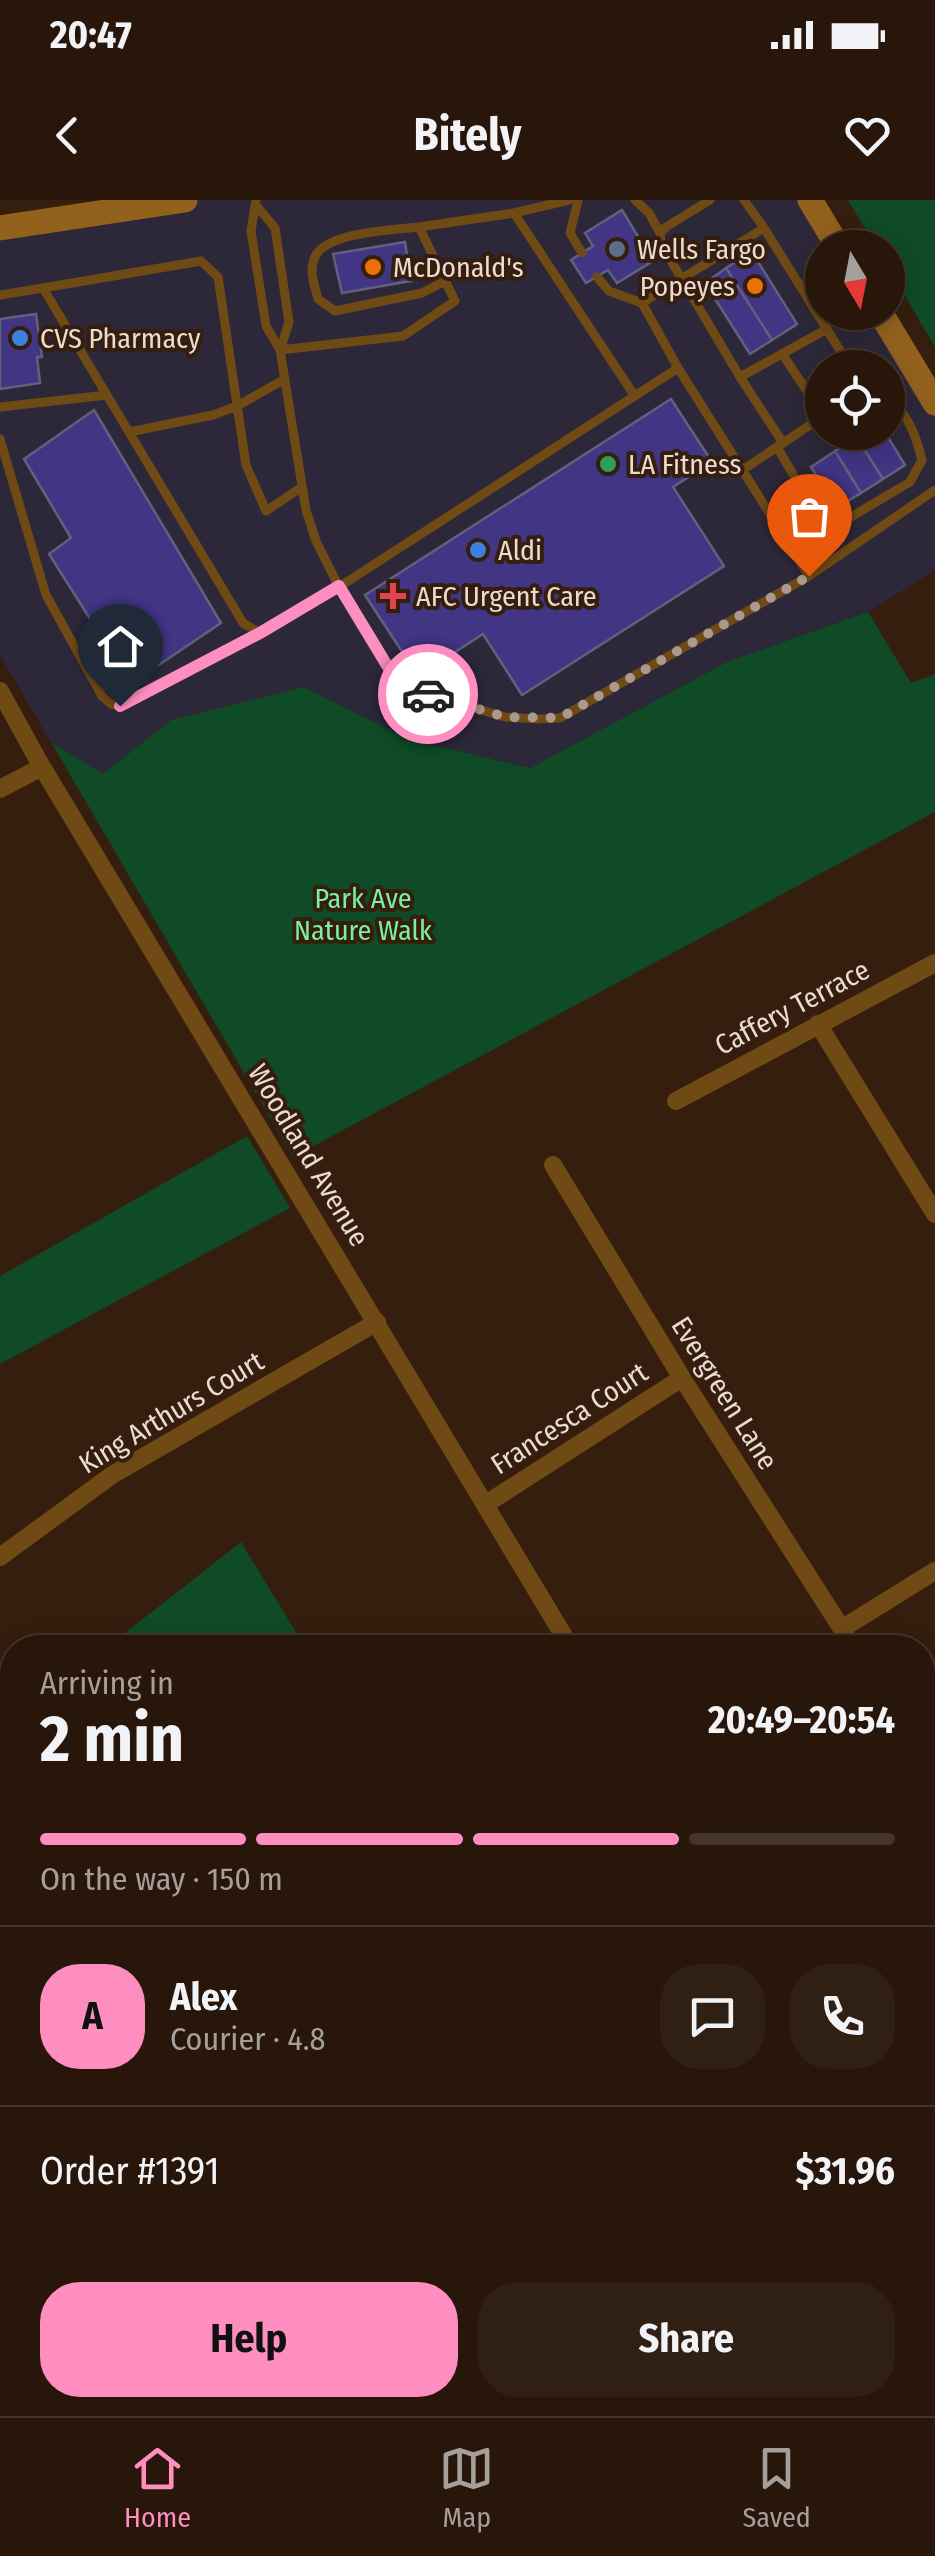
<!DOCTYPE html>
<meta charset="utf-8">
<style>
:root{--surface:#28160a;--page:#301f13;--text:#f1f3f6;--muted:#a59f9c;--line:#44352b;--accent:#fd8ebf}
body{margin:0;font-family:"Fira Sans Condensed",sans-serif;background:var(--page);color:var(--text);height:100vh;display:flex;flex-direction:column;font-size:38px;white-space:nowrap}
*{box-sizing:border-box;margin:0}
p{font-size:32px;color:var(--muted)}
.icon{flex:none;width:55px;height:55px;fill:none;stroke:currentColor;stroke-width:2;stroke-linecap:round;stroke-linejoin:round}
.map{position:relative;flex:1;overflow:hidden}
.drawer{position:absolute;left:0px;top:1435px;width:935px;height:782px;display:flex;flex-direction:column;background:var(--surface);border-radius:40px 40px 0 0;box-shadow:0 5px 25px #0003,0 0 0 2px var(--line)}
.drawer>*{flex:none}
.needle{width:65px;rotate:170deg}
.buttons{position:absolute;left:805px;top:30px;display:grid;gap:20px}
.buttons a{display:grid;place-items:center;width:100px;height:100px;border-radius:50%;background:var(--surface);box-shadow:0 5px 25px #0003,0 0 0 2px var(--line);font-size:50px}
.pin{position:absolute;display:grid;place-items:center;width:85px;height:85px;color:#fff;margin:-102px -42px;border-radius:50% 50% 50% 0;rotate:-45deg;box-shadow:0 0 10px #0007}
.pin .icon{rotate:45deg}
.courier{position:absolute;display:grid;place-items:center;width:100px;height:100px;margin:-50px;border:8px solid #fd8ebf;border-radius:50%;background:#fff;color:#222;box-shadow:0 2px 12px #0007}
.overview em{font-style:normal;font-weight:700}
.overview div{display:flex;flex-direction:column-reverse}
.overview{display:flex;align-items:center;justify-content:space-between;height:170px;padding:0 40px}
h1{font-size:65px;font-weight:700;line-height:75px}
.bar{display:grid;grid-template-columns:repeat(4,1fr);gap:15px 10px;align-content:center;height:120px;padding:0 40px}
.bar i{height:12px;border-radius:8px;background:var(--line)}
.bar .current{background:var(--accent)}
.bar p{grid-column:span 4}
.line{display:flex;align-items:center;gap:25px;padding:0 40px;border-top:2px solid var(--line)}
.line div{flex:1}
.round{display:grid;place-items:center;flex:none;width:105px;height:105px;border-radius:40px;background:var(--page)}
.action{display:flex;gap:20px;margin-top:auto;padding:20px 40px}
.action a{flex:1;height:115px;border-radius:40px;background:var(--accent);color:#111;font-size:40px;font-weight:700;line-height:115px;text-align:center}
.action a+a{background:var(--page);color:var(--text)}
.status{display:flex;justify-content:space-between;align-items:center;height:70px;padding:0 50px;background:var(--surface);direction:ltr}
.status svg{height:28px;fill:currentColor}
header{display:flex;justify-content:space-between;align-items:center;height:130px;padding:0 40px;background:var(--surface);font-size:45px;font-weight:700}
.menu{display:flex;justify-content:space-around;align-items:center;height:140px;border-top:2px solid var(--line);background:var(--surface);font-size:28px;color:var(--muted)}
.menu a{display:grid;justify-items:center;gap:5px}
.menu .current{color:var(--accent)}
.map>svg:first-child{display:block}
.commercial{fill:#2d2839;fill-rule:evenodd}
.green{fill:#0e4b26}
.building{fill:#413584;stroke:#61617d;stroke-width:2.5}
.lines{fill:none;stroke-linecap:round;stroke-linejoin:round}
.lane{stroke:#704a14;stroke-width:9}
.street{stroke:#704a14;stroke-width:18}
.secondary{stroke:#92621d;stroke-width:25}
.done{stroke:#ab998d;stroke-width:10;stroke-dasharray:0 18}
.route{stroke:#fd8ebf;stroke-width:12}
.service-dot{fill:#5c6f8a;stroke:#351e0e;stroke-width:4}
.food-dot{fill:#e8710a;stroke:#351e0e;stroke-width:4}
.shop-dot{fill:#3f7fe0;stroke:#351e0e;stroke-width:4}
.leisure-dot{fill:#2e9e5b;stroke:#351e0e;stroke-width:4}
.health-dot{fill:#e0444e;stroke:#351e0e;stroke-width:4}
.labels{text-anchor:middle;stroke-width:8;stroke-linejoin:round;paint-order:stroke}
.poi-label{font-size:28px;fill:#ebdbd1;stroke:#351e0e;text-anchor:start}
.park-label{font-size:28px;fill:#7af19f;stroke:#351e0e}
.street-label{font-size:28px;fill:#ebdbd1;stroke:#351e0e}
</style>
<div class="status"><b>20:47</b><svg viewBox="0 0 49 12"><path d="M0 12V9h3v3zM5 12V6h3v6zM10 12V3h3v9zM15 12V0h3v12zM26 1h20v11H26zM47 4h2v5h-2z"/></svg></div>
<header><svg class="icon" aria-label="back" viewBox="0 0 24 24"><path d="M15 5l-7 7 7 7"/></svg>Bitely<svg class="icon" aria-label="heart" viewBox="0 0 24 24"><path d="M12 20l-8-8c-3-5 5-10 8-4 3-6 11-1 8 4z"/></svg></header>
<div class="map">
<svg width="935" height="2216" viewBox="0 0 935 2216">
<rect width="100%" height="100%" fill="#351e0e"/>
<path class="commercial" d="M 185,0 L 810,0 L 839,47 L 822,48 L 822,112 L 880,113 L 935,203 L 935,370 L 868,412 L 727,462 L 530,568 L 408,539 L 304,487 L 171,520 L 103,574 L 51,542 L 0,455 L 0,28 ZM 822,168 L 888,168 L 888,232 L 822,232 Z"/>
<path class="green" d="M 848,0 L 935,0 L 935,147 L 888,67 L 888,48 L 876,47 Z
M 868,412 L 911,483 L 935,474 L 935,612 L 293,957 L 51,542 L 103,574 L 171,520 L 304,487 L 408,539 L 530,568 L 727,462 Z
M 247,936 L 290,1008 L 0,1164 L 0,1076 Z
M 241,1342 L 305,1447 L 107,1447 Z
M 12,1529 L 12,1615 L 0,1620 L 0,1542 Z"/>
<path class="building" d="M 622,10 L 653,61 L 617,83 L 608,70 L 586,83 L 571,60 L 593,46 L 585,33 Z
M 405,42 L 411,81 L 342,93 L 333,54 Z
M 752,52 L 797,124 L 772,140 L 726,68 Z
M 726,68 L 772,140 L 750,154 L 705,83 Z
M 36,114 L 42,157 L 37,157 L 40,183 L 0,189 L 0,119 Z
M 671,199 L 712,262 L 673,287 L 724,366 L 522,495 L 483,434 L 418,476 L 365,395 Z
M 94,210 L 221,423 L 147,473 L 137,455 L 121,468 L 49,354 L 71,338 L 24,259 Z
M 866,232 L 885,232 L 905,265 L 883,279 L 857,238 Z
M 857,238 L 883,279 L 861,293 L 835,251 Z
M 835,251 L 861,293 L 836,308 L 811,267 Z"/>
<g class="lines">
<path class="lane" d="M 256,0 L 251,31 L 266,126 L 280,150 L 306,310 L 316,341 L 339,387 L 678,168 L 809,376 L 935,290
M 578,0 L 570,33 L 582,53
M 635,0 L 649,13 L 660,33
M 710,0 L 666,27 L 660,33 L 661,44 L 740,177
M 744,0 L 764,28
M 256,5 L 275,28 L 289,122 L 280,150
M 514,13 L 569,0
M 419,27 C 393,30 323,32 314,59 C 309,73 315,86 318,99 L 335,111 L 422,93 L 445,81
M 597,77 L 609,91 L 642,103
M 0,95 L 43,88
M 280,150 L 403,136 L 455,101 L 419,27 L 514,13 L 634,195
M 783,155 L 822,214
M 678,168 L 642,103 L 764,28 L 851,168
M 0,207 L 107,195
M 129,232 L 213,215 L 237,206 L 285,179
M 0,239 L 46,395 L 102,496 L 111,504 L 120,506 L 260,433
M 783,243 L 740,177 L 827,129
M 777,247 L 816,314 L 834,327 L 910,282 L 922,260 C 916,235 907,213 888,197
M 741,271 L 822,217
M 302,287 L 266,311 L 246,265 L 218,77 L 201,61 L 43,88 L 243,423 L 260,433 L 339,387 L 394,477 L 411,489 L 505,517 L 538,519 L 560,518 L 809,376"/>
<path class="street" d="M 0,491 L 42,567 L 571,1448
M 0,589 L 42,567
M 818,824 L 935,1014
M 676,901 L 935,763
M 553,965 L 682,1178 L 854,1448
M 486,1304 L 682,1178
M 0,1357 L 112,1275 L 377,1122
M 843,1428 L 935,1371
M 922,1553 L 935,1566
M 0,2002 L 12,1992
M 922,2101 L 935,2125
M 490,2205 L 496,2216"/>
<path class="secondary" d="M 810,0 L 839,48
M 0,28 L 185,0
M 880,112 L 935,203"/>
</g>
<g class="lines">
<path class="done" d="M 428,494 L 505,517 L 560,518 L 809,376"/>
<path class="route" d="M 120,506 L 260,433 L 339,386 L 394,477 L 411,489 L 428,494"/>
</g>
<circle class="service-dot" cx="617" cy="49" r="10"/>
<g class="food-dot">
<circle cx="373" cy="67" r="10"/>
<circle cx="755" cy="86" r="10"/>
</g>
<g class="shop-dot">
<circle cx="20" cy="138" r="10"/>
<circle cx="478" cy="350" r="10"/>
</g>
<circle class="leisure-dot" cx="608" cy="264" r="10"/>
<path class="health-dot" d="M388 381h10v10h10v10h-10v10h-10v-10h-10v-10h10z"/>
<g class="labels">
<g class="poi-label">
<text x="637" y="59">Wells Fargo</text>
<text x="393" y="77">McDonald's</text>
<text x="735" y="96" text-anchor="end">Popeyes</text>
<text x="40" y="148">CVS Pharmacy</text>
<text x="628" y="274">LA Fitness</text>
<text x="498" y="360">Aldi</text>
<text x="416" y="406">AFC Urgent Care</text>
</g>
<g class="park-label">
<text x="363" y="708">Park Ave<tspan x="363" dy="32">Nature Walk</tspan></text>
</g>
<g class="street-label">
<text transform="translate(792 807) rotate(-28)" y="10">Caffery Terrace</text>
<text transform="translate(309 955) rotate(59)" y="10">Woodland Avenue</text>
<text transform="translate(725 1193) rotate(58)" y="10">Evergreen Lane</text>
<text transform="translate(171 1212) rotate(-31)" y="10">King Arthurs Court</text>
<text transform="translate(569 1218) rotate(-33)" y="10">Francesca Court</text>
</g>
</g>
</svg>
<div class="buttons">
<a><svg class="needle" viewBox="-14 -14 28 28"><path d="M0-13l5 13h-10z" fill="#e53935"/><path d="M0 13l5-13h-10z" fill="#a59f9c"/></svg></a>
<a><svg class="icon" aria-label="locate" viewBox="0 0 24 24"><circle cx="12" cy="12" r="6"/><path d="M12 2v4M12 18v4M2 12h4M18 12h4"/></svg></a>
</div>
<div class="pin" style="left:809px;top:376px;background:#ea580c"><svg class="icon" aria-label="bag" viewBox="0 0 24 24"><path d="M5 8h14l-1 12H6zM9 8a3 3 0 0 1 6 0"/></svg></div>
<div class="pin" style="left:120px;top:506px;background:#1f2937"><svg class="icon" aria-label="home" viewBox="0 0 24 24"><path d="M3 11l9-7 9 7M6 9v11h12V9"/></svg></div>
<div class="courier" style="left:428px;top:494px"><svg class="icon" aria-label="car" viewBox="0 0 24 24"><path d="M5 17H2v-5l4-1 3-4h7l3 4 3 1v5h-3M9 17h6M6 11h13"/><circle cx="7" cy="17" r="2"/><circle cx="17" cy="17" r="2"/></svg></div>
<section class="drawer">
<div class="overview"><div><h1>2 min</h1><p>Arriving in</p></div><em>20:49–20:54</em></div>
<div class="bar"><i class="current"></i><i class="current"></i><i class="current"></i><i></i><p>On the way · 150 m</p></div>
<div class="line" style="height:180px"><b class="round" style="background:var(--accent);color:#111">A</b><div><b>Alex</b><p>Courier · 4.8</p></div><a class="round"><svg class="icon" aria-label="chat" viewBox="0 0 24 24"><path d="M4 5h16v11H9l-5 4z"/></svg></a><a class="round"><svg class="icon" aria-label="phone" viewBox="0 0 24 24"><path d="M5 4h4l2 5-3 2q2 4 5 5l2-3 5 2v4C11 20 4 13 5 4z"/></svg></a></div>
<div class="line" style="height:130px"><div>Order #1391</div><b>$31.96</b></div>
<div class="action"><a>Help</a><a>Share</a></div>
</section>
</div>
<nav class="menu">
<a class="current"><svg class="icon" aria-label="home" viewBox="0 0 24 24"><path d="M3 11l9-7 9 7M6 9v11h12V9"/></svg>Home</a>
<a><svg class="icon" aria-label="map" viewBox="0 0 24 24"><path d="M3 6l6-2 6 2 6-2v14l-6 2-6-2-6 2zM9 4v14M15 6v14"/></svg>Map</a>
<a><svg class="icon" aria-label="saved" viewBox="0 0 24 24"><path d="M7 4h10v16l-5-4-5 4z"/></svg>Saved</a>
</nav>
